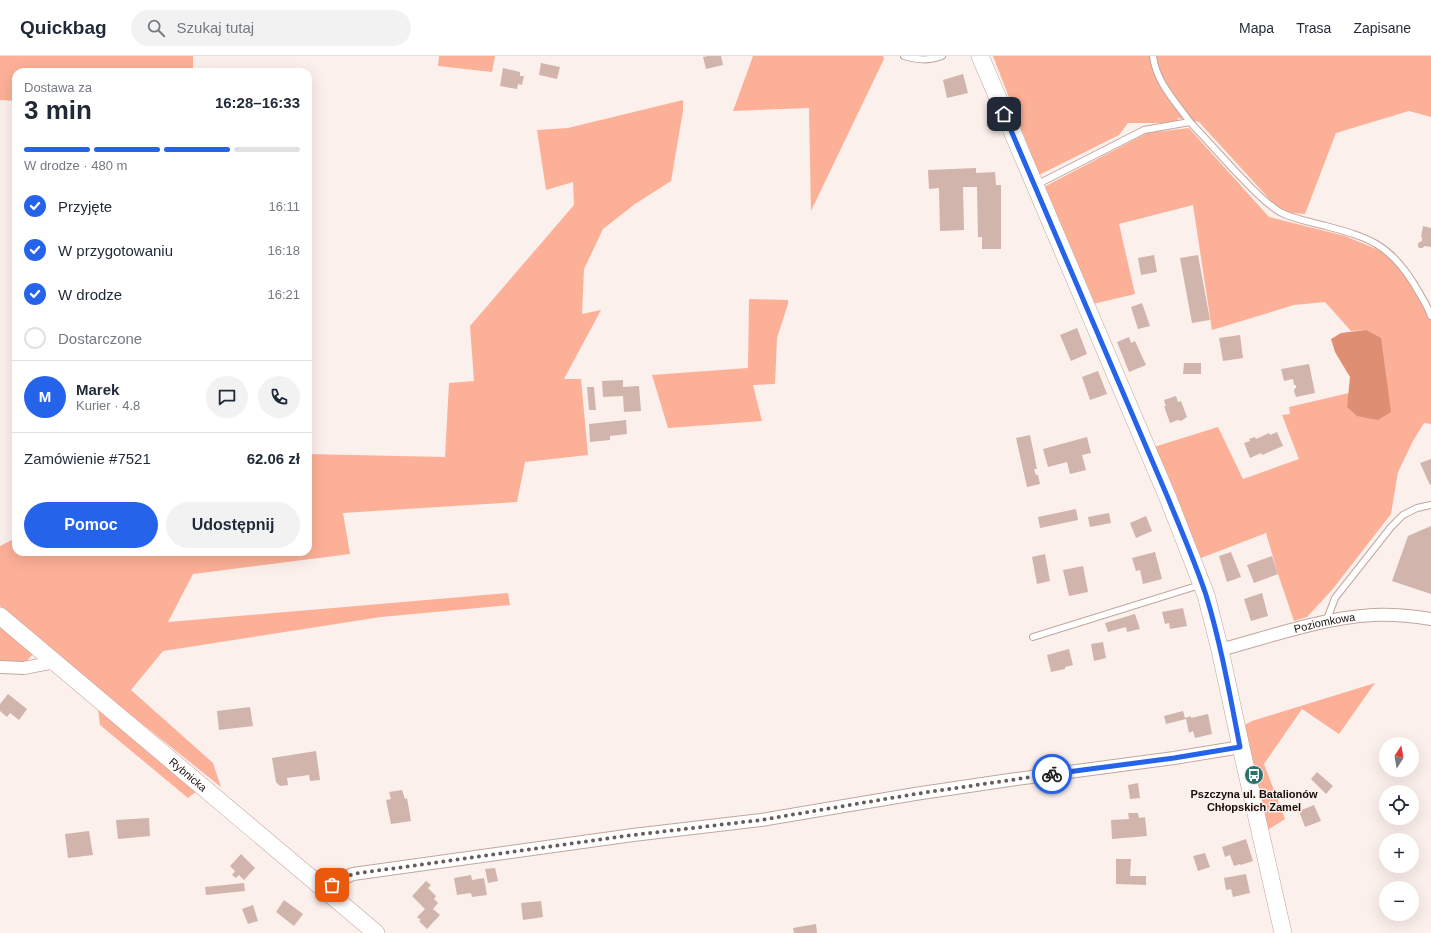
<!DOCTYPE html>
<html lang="pl">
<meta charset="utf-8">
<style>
:root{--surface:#fff;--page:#f2f2f3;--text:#1f2937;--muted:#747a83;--line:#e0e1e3;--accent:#2563eb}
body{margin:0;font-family:Arial,sans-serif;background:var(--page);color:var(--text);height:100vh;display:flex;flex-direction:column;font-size:15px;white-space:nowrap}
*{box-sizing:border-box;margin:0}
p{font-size:13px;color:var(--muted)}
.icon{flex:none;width:22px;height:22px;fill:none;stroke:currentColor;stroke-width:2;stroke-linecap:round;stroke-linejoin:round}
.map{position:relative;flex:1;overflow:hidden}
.sheet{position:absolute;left:12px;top:12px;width:300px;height:488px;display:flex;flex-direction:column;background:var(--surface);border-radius:12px;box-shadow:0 4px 16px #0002}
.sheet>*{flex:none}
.needle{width:26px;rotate:11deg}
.controls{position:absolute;left:1379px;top:681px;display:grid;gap:8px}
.controls a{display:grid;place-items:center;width:40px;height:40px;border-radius:50%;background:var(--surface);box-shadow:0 4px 16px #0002;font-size:20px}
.pin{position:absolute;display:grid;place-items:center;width:34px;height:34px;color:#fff;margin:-17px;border-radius:8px;box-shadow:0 2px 6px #0006}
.courier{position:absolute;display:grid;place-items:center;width:40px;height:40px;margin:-20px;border:3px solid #2563eb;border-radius:50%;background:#fff;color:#222;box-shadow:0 1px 5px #0007}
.overview em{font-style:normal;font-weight:600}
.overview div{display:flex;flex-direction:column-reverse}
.overview{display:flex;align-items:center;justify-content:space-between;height:68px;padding:0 12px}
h1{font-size:26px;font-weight:600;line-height:30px}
.bar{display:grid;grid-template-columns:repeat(4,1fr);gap:6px 4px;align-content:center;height:48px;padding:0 12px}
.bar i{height:5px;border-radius:3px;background:var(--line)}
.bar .selected{background:var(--accent)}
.bar p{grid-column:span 4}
.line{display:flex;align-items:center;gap:10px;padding:0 12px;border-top:1px solid var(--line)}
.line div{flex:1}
.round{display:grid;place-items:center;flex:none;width:42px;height:42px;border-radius:21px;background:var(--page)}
ol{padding:0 12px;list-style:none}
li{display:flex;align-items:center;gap:12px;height:44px}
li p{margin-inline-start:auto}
li .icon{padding:4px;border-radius:50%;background:var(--accent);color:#fff;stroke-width:4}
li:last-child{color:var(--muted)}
li i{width:22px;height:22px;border:2px solid var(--line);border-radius:50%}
.button{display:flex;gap:8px;margin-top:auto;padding:8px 12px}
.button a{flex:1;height:46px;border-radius:24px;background:var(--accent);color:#fff;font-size:16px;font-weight:600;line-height:46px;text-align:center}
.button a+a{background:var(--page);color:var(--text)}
header{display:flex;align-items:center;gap:24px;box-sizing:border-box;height:56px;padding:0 20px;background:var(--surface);border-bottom:1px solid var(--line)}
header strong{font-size:19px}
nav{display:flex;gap:22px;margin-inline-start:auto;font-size:14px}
.search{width:280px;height:36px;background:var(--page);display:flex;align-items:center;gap:10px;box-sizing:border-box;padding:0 14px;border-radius:22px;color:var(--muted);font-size:15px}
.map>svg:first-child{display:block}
.green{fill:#fcb097}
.water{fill:#de8e73}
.building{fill:#d1b4ab}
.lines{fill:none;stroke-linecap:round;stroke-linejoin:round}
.lane-casing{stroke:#c2a69d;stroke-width:8}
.street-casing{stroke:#c2a69d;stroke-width:14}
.secondary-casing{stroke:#c2a69d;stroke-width:18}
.lane{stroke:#fff;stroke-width:6}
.street{stroke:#fff;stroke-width:12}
.secondary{stroke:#fff;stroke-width:17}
.done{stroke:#685d5a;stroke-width:4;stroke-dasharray:0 7.2}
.route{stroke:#2563eb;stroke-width:5}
.labels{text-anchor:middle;stroke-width:3;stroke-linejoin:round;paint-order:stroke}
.street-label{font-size:11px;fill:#180e0b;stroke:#fcf0ec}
.poi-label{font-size:11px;font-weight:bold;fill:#180e0b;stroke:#fcf0ec}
</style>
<header>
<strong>Quickbag</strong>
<div class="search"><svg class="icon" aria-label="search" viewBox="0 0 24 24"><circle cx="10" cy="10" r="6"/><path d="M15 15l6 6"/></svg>Szukaj tutaj</div>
<nav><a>Mapa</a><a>Trasa</a><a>Zapisane</a></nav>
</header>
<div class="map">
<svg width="1431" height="877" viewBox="0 0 1431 877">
<rect width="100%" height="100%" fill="#fcf0ec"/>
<path class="green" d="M 0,0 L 193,0 L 193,16 L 16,16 L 16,45 L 0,44 Z
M 439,0 L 495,0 L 492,16 L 438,10 Z
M 753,0 L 883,0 L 884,3 L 811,155 L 809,52 L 733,55 Z
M 993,0 L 1431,0 L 1431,61 L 1409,55 L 1336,77 L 1305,158 L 1281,156 L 1199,66 L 1177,62 L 1180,67 L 1128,67 L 1119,79 L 1039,119 Z
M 683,44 L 683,55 L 671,125 L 635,148 L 603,173 L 584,213 L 582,258 L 601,254 L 564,323 L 581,323 L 588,399 L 525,406 L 517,446 L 343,457 L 350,498 L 193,518 L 168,566 L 508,537 L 510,549 L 381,561 L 163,595 L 131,634 L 213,707 L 221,731 L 60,602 L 0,550 L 0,490 L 16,482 L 16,496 L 308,496 L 308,398 L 445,401 L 449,327 L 474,325 L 470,270 L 574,149 L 573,126 L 546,134 L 537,74 L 568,72 Z
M 1189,72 L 1269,161 L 1345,180 L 1391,199 L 1425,246 L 1431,260 L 1431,368 L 1424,367 L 1413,385 L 1398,416 L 1391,458 L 1332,534 L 1307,561 L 1294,565 L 1278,518 L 1266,477 L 1201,502 L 1154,391 L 1218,371 L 1243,423 L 1299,403 L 1282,359 L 1290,358 L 1289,351 L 1349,337 L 1347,351 L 1366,274 L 1351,275 L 1325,246 L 1294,249 L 1212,274 L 1193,149 L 1119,168 L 1135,238 L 1093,248 L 1042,132 L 1147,77 Z
M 749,243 L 788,244 L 788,248 L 777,282 L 775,328 L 753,329 L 762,365 L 668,372 L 652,319 L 748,312 Z
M 0,571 L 33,598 L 26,606 L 0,605 Z
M 1375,627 L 1339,678 L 1302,653 L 1264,708 L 1285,763 L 1266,775 L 1241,671 L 1252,665 Z
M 98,653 L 197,735 L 188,742 L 100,669 Z"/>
<path class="water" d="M 1366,274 L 1381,282 L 1391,356 L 1378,364 L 1357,360 L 1347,351 L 1350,321 L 1335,296 L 1331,283 L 1341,277 Z"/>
<path class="building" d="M 708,0 L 721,0 L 723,9 L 706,13 L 703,1 Z
M 541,7 L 560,11 L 557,23 L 539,19 Z
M 503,12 L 520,16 L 520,20 L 524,20 L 522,29 L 518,28 L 517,33 L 500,30 Z
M 963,18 L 968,37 L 947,42 L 943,24 Z
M 976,112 L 976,117 L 995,116 L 996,129 L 1001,129 L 1001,193 L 982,193 L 982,181 L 978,181 L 977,131 L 963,131 L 964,174 L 940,175 L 939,132 L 929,133 L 928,114 Z
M 1423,170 L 1431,172 L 1431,191 L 1425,190 L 1422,192 L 1419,192 L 1418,190 L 1418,187 L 1422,185 L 1422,181 L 1421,181 Z
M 1154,199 L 1157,216 L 1141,219 L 1138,202 Z
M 1198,199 L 1210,264 L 1192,267 L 1180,202 Z
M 1142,247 L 1150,270 L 1138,273 L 1131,251 Z
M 1077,272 L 1087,298 L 1071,305 L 1060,279 Z
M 1240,279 L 1243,302 L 1223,305 L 1219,282 Z
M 1129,281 L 1131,287 L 1135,285 L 1146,309 L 1129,316 L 1117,286 Z
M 1184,307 L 1201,307 L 1201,318 L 1183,318 Z
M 1309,308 L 1315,337 L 1296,341 L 1294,335 L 1295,332 L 1296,332 L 1296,329 L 1294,329 L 1293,323 L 1284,325 L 1281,313 Z
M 1098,315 L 1107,338 L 1090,344 L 1082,321 Z
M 623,324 L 623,331 L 639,330 L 641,355 L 624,356 L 623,340 L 603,341 L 602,325 Z
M 587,331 L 594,331 L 596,354 L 589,354 Z
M 1176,340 L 1178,346 L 1181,345 L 1187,361 L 1181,365 L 1178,364 L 1170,367 L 1164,350 L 1166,350 L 1164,344 Z
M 626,364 L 627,378 L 610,380 L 610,384 L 590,386 L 589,368 Z
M 1277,376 L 1283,390 L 1262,399 L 1261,397 L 1250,402 L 1244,387 L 1250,385 L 1249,383 L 1255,381 L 1256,383 L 1269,377 L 1270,379 Z
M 1030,379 L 1037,413 L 1034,413 L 1036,419 L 1038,419 L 1040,428 L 1027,431 L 1016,382 Z
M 1087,381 L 1091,397 L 1082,399 L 1086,414 L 1070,418 L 1067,406 L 1048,411 L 1043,393 Z
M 1431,403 L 1431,428 L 1430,429 L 1420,407 Z
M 1076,453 L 1078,464 L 1040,472 L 1038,461 Z
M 1109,457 L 1111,467 L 1090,471 L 1088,461 Z
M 1146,460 L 1152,475 L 1136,482 L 1130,467 Z
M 1431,470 L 1431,538 L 1392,525 L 1408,480 Z
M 1155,496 L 1162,523 L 1143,528 L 1140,514 L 1136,515 L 1132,502 Z
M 1231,496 L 1241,521 L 1227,526 L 1219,500 Z
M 1045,498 L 1050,525 L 1037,528 L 1032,501 Z
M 1272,500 L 1278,518 L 1254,527 L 1247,509 Z
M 1083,510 L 1088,536 L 1069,540 L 1063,514 Z
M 1262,537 L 1268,560 L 1251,565 L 1244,543 Z
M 1183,552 L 1187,570 L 1170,573 L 1169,567 L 1165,568 L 1162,556 Z
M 1135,558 L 1140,573 L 1127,576 L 1126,571 L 1108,576 L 1105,567 Z
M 1103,586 L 1106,602 L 1094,605 L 1091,588 Z
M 1069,593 L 1073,609 L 1065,611 L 1065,613 L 1051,616 L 1047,599 Z
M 8,638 L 27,653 L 19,664 L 10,657 L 7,661 L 0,655 L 0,648 Z
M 250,651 L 253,670 L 219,674 L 217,655 Z
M 1183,655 L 1185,662 L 1191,660 L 1191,662 L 1208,658 L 1212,678 L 1195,682 L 1193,675 L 1189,677 L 1186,663 L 1166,668 L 1164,660 Z
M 316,695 L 320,724 L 310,725 L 309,719 L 287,722 L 288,729 L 280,730 L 276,726 L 272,702 Z
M 1317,716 L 1333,730 L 1326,738 L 1311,723 Z
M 1138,727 L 1140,742 L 1130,743 L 1128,729 Z
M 402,734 L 405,743 L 407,742 L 411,765 L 391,768 L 386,744 L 391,743 L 389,736 Z
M 1314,749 L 1321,765 L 1305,771 L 1299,755 Z
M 1128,757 L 1138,757 L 1139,762 L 1145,761 L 1147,780 L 1112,783 L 1111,764 L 1129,763 Z
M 149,762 L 150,780 L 118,783 L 116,764 Z
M 89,775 L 93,799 L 68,802 L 65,778 Z
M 1246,783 L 1253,805 L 1241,809 L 1240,808 L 1234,810 L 1230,799 L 1225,801 L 1222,791 Z
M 1205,797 L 1210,811 L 1198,815 L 1193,800 Z
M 241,798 L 255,812 L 244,824 L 239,819 L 236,822 L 232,819 L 235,815 L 230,810 Z
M 1116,803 L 1131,803 L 1130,820 L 1146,820 L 1146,829 L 1116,828 Z
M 495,812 L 498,825 L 488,827 L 485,813 Z
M 1246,818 L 1250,837 L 1233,841 L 1231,833 L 1226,834 L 1224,822 Z
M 471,819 L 472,824 L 484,822 L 487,839 L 472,841 L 471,837 L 457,839 L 454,822 Z
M 426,825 L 431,829 L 428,832 L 436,840 L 434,843 L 438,847 L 433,853 L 440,859 L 427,873 L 419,865 L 421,864 L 417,861 L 425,853 L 412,840 Z
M 244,827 L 245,835 L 206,839 L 205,831 Z
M 284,844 L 303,858 L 294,870 L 276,856 Z
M 541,845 L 543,861 L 523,864 L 521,847 Z
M 253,849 L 258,865 L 248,868 L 242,853 Z
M 816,868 L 817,877 L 794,877 L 793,872 Z"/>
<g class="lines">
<defs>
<path id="lane" d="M 904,0 C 918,4 928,5 942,0
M 1153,0 C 1156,26 1175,45 1190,66
M 1036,129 L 1144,74 L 1190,66 C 1206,83 1221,100 1237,117 C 1250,130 1263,146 1280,156 C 1293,163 1311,166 1326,170 C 1370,182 1389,188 1414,228 C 1420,239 1427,248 1431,260
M 1326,566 L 1335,542 L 1391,471 L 1403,459 L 1417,452 L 1431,449
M 1033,581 L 1200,529"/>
<g id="street">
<path id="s1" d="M 1220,594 C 1269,581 1321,562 1373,559 C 1392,558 1412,560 1431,563"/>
<path d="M 0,611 L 24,612 L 55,606"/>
<path d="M 325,835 L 337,825 L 353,818 L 633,779 L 761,764 L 915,738 L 1016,723 L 1174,702 L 1241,691"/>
</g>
<g id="secondary">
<path d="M 980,0 L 1168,442 L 1206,539 L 1220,594 L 1241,691 L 1283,877"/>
<path id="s2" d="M 0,560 L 376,877"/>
</g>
</defs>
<use href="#lane" class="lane-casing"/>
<use href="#street" class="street-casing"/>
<use href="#secondary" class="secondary-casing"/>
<use href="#lane" class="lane"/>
<use href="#street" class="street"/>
<use href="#secondary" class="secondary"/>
</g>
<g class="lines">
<path class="done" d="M 332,829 L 336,825 L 353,818 L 633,779 L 761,764 L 915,738 L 1052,718"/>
<path class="route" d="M 1004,58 L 1168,442 C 1181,474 1195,506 1206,539 C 1221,588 1230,640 1240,691 L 1174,702 L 1052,718"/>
</g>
<defs>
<symbol id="bus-disc" viewBox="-11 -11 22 22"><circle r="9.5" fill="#29726d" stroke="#fcf0ec"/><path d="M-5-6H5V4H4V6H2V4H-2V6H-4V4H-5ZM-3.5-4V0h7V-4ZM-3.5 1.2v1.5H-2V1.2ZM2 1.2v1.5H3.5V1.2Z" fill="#fff"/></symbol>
</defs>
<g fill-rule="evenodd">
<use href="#bus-disc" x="1243" y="708" width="22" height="22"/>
</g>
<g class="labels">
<g class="street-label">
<text dy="4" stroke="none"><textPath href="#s1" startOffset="108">Poziomkowa</textPath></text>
<text dy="4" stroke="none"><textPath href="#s2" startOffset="246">Rybnicka</textPath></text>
</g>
<g class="poi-label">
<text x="1254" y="742">Pszczyna ul. Batalionów<tspan x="1254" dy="13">Chłopskich Zamel</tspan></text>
</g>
</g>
</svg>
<div class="controls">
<a><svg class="needle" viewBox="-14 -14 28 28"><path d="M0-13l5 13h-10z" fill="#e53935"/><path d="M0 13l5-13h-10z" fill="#747a83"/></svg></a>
<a><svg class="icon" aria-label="locate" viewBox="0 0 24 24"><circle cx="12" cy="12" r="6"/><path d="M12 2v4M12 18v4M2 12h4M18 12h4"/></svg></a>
<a>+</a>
<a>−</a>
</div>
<div class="pin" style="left:332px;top:829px;background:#ea580c"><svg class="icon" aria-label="bag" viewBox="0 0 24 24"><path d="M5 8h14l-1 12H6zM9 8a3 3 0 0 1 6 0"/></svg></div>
<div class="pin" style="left:1004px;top:58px;background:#1f2937"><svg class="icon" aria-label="home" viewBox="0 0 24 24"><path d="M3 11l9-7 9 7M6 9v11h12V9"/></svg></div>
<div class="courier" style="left:1052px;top:718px"><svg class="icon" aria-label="bike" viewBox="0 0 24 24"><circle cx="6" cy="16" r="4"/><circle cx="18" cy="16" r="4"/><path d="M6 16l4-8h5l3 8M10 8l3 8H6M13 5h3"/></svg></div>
<section class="sheet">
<div class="overview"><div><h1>3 min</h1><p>Dostawa za</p></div><em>16:28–16:33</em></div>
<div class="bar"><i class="selected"></i><i class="selected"></i><i class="selected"></i><i></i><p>W drodze · 480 m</p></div>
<ol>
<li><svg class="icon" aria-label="check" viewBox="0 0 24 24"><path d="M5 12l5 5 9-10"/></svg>Przyjęte<p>16:11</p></li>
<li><svg class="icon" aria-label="check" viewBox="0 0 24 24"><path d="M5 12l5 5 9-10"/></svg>W przygotowaniu<p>16:18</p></li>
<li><svg class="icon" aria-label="check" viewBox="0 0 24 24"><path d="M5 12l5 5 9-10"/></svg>W drodze<p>16:21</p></li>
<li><i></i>Dostarczone</li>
</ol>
<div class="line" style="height:72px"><b class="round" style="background:var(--accent);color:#fff">M</b><div><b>Marek</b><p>Kurier · 4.8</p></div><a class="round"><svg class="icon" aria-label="chat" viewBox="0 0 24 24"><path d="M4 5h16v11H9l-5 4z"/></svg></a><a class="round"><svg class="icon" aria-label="phone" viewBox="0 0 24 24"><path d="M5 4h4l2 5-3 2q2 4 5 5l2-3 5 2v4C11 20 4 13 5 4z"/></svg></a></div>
<div class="line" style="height:52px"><div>Zamówienie #7521</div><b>62.06 zł</b></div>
<div class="button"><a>Pomoc</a><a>Udostępnij</a></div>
</section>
</div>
